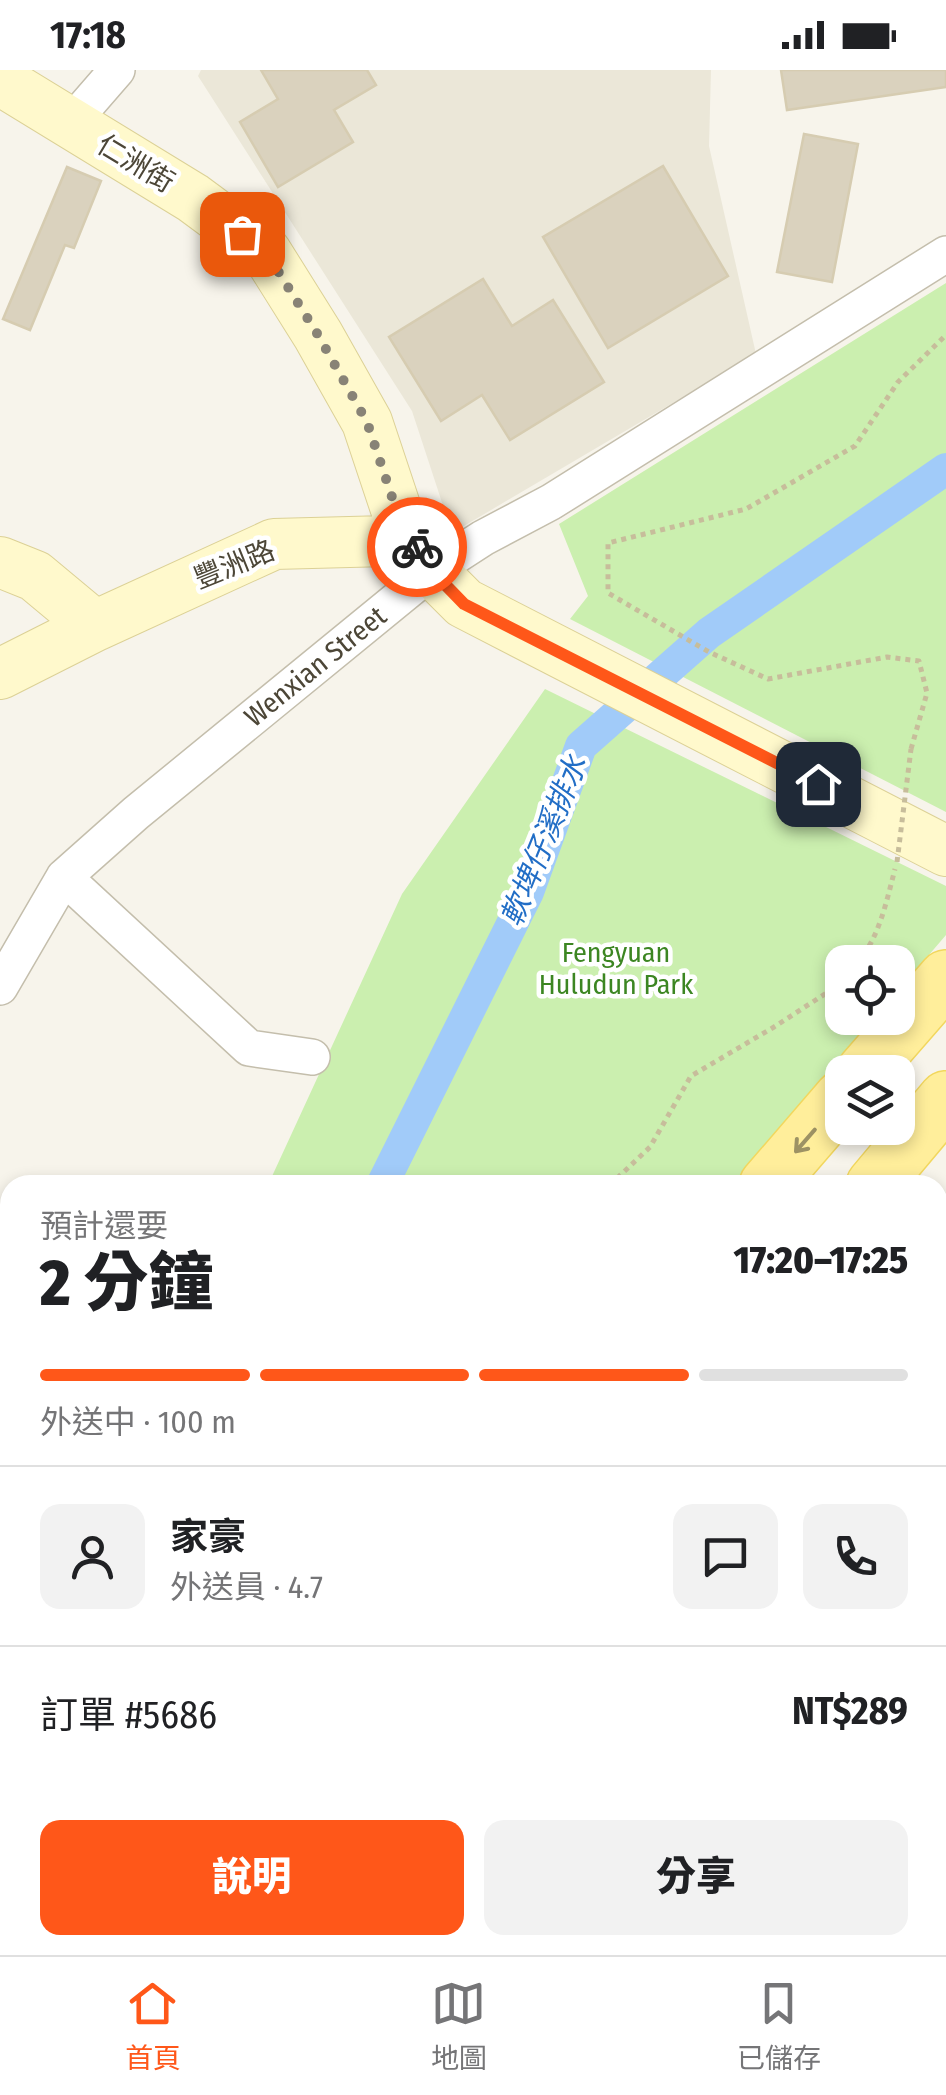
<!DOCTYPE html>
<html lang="zh-TW">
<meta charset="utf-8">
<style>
:root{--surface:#fff;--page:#f2f2f2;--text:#202124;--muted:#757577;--line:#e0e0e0;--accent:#ff5719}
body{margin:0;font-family:"Fira Sans Condensed","Noto Sans TC",sans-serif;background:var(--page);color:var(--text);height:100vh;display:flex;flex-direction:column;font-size:38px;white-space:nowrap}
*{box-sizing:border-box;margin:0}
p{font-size:32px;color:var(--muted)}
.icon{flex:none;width:55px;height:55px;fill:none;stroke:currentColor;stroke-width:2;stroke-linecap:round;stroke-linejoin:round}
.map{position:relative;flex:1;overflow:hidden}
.side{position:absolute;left:0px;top:1105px;width:948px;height:780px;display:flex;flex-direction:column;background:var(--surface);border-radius:30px 30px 0 0;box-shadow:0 5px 15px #0003}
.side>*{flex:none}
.controls{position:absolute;left:825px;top:875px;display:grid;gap:20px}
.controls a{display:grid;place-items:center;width:90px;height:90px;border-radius:20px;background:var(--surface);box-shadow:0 5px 15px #0003;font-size:50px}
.pin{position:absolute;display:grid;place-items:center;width:85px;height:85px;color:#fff;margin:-42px;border-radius:20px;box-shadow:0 5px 15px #0006}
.courier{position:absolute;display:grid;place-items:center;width:100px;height:100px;margin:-50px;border:8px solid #ff5719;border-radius:50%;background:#fff;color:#222;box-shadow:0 2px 12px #0007}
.overview em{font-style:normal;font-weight:800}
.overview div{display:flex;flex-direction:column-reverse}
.overview{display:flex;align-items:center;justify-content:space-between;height:170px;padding:0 40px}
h1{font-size:65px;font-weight:800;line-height:75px}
.bar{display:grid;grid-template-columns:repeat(4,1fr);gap:15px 10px;align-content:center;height:120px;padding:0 40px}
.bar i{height:12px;border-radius:8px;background:var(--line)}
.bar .current{background:var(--accent)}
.bar p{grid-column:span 4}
.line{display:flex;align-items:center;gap:25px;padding:0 40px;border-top:2px solid var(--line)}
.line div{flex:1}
.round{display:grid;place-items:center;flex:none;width:105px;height:105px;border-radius:20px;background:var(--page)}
.cta{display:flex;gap:20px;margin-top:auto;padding:20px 40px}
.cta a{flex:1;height:115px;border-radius:20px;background:var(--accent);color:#fff;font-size:40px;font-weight:800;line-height:115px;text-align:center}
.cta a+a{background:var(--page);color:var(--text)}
.status{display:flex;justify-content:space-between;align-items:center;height:70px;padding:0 50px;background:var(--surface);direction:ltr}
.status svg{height:28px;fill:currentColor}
.menu{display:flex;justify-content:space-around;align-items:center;height:140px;border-top:2px solid var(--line);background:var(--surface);font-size:28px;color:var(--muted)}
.menu a{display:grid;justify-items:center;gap:5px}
.menu .current{color:var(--accent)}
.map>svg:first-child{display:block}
.residential{fill:#ebe7d8}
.green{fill:#cbefaf}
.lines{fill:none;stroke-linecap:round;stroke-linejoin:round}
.canal{stroke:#a1cbf9;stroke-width:32}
.building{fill:#dad2be;stroke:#d6ccb1;stroke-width:2.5}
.lane-casing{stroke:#c4beac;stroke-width:20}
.street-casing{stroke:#c4beac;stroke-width:38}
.secondary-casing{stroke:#dcd196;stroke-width:52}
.primary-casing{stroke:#f2d75e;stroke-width:58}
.path{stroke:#c7bd9b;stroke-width:5;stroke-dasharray:5 5;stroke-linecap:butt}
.lane{stroke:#fff;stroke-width:18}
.street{stroke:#fff;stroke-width:35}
.secondary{stroke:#fff9cc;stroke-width:50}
.primary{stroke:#ffee9b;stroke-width:55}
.path-bridge{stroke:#c7bd9b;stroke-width:5;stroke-dasharray:5 5;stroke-linecap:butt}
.oneway{stroke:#9d9264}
.done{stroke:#888376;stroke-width:10;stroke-dasharray:0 18}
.route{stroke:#ff5719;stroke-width:12}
.labels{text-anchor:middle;stroke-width:9;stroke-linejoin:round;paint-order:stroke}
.street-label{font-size:28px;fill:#4c4637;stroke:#fff}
.park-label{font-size:28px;fill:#3c8622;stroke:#fff}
.water-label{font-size:30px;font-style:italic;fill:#226ec6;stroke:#fff}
</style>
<div class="status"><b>17:18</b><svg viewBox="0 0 49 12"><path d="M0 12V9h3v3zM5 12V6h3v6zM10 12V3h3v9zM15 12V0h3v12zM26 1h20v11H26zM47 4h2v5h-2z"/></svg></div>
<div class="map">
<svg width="946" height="1885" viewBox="0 0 946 1885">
<rect width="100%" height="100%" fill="#f7f4eb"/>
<path class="residential" d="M 201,0 L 711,0 L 709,76 L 756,284 L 452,463 L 412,341 L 198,6 Z"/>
<path class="green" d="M 946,213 L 946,742 L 570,549 L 588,526 L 559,454 Z
M 545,619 L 946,816 L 946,865 L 898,921 L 898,892 L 842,892 L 842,948 L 875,948 L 732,1115 L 268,1115 L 402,824 Z
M 10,1559 L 10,1875 L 79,1875 L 70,1885 L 0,1885 L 0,1565 Z"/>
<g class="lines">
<path class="canal" d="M 382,1115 L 528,822 L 581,676 L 709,563 L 946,399
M 0,1713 L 10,1702"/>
</g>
<path class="building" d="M 261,0 L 367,0 L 376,15 L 334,40 L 353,72 L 278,117 L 240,52 L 278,29 Z
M 781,0 L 946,0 L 946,17 L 787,40 Z
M 804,64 L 858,74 L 832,212 L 777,202 Z
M 663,96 L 728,206 L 608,278 L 543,167 Z
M 67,97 L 101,111 L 74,178 L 65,175 L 30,260 L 3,249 Z
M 483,209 L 512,256 L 553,230 L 604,312 L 510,370 L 482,325 L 441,351 L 389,267 Z
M 946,1753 L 946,1818 L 938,1828 L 938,1763 Z"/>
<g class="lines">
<defs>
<path id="lane" d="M 938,1255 L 946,1244
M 938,1498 L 946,1485"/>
<path id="street" d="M 71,53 L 117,0
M 64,807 L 249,978 L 312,987
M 0,917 L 64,807 L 136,743 L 432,501 L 483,468 L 551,432 L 946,184
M 495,1885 L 503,1875"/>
<path id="secondary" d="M 0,10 L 193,128 L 266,182 L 318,265 L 367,352 L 400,451 L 430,496
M 0,492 L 35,506 L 95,556
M 0,604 L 95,556 L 274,474 L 387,471 L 432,501 L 464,533 L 946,781
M 0,1508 L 10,1513
M 685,1875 L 703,1885"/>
<path id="primary" d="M 864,1002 L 946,908
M 767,1115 L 842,1028
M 874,1115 L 946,1029
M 117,1885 L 125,1875
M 212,1885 L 221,1875"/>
</defs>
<use href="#lane" class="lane-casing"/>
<use href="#street" class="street-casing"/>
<use href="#secondary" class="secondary-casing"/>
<use href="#primary" class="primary-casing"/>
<path class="path" d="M 911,679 L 927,623 L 919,591 L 887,587 L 768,609 L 709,582 L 608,523 L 608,473 L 746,439 L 855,376 L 898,312 L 946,265
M 857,892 C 879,870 887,829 895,799
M 610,1115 L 650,1077 L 691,1006 L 774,957 L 828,922 L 842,907
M 0,1600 L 10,1599
M 0,1869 L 10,1862"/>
<use href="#lane" class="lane"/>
<use href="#street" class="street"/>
<use href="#secondary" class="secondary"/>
<use href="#primary" class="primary"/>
<path class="path-bridge" d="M 897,792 L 911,679"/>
</g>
<defs><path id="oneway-shaft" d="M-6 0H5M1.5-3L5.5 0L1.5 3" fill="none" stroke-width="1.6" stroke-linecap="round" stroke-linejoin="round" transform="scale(2.5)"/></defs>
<use class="oneway" href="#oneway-shaft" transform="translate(805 1071) rotate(131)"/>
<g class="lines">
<path class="done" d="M 242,164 L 266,182 L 318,265 L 367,352 L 400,451 L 417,477"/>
<path class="route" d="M 417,477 L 432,501 L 464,534 L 818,714"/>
</g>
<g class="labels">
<g class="street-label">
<text transform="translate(136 93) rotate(31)" y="10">仁洲街</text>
<text transform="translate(234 494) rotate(-22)" y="10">豐洲路</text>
<text transform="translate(315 596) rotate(-39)" y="10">Wenxian Street</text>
</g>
<g class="park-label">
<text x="616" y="892">Fengyuan<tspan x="616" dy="32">Huludun Park</tspan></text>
</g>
<g class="water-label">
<text transform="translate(544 771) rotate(-68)" y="10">軟埤仔溪排水</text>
</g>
</g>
</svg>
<div class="controls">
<a><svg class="icon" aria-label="locate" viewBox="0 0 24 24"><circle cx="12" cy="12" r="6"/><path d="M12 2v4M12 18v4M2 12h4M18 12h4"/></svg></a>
<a><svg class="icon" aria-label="layers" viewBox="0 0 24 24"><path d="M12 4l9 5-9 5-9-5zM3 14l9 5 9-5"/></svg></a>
</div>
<div class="pin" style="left:242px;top:164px;background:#ea580c"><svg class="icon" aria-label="bag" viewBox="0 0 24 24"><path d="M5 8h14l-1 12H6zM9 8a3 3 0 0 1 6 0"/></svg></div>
<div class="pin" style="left:818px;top:714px;background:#1f2937"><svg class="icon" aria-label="home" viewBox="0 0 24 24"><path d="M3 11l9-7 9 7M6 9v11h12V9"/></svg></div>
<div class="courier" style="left:417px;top:477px"><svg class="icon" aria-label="bike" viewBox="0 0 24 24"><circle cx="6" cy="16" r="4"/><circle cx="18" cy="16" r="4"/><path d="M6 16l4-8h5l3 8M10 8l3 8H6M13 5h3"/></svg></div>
<section class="side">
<div class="overview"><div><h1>2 分鐘</h1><p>預計還要</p></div><em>17:20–17:25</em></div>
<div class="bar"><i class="current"></i><i class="current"></i><i class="current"></i><i></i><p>外送中 · 100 m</p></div>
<div class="line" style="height:180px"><a class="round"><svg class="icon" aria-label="person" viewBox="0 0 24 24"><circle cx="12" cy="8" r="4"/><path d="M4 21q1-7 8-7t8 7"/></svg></a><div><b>家豪</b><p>外送員 · 4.7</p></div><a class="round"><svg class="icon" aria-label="chat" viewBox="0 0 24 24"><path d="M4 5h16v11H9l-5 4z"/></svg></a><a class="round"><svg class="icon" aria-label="phone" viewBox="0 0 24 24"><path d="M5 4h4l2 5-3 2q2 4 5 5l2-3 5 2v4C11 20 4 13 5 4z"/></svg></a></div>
<div class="line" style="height:130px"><div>訂單 #5686</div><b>NT$289</b></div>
<div class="cta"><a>說明</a><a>分享</a></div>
</section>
</div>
<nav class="menu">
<a class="current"><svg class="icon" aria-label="home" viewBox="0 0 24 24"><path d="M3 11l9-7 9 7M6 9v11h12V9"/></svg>首頁</a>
<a><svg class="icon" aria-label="map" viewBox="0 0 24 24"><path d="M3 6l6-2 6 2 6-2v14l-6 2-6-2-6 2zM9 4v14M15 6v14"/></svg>地圖</a>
<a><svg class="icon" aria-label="saved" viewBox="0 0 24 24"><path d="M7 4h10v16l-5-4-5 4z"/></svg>已儲存</a>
</nav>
